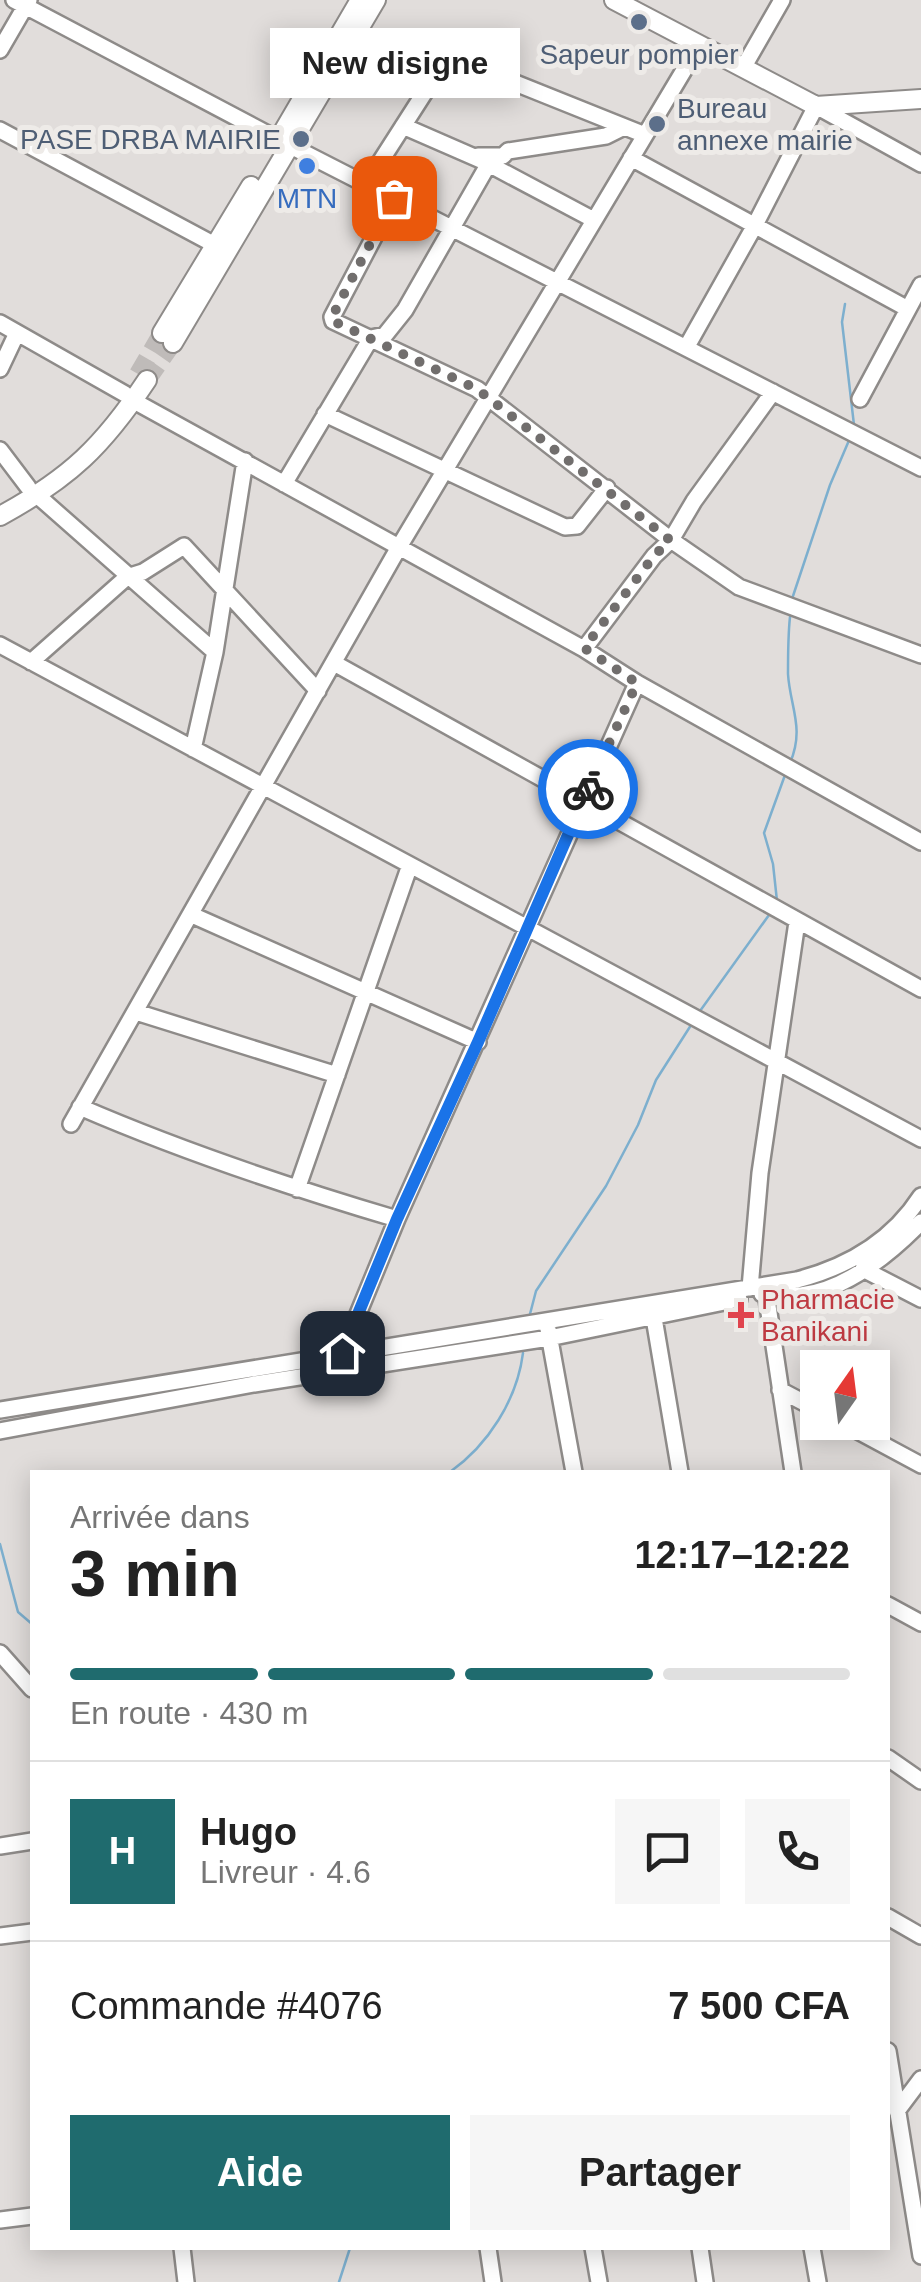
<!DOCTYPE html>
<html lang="fr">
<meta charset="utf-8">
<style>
:root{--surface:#fff;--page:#f6f6f6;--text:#222;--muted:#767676;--line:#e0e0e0;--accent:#1f6b6e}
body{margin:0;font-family:Arial,sans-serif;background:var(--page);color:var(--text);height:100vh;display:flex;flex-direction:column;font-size:38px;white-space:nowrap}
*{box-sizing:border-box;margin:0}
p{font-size:32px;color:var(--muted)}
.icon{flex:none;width:55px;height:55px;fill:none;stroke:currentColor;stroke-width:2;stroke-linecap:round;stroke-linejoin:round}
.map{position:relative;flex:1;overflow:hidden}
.sheet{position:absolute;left:30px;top:1470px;width:860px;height:780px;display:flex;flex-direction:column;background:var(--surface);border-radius:0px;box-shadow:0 5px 25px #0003}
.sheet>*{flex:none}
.needle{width:65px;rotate:14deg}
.buttons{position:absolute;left:800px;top:1350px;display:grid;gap:20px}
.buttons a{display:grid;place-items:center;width:90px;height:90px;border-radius:0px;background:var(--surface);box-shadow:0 5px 25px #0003;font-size:50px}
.pin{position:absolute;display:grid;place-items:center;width:85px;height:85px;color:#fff;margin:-42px;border-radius:20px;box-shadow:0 5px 15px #0006}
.courier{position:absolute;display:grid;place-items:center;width:100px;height:100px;margin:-50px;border:8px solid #1a73e8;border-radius:50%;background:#fff;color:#222;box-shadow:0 2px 12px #0007}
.bubble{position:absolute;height:70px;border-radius:0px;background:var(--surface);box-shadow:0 5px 25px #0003;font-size:32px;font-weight:800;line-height:70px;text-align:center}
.head em{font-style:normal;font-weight:800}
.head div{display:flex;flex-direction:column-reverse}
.head{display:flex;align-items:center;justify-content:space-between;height:170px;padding:0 40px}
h1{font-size:65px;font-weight:800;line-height:75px}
.bar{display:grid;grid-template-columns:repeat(4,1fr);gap:15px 10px;align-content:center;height:120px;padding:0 40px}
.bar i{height:12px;border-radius:8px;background:var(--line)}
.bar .current{background:var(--accent)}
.bar p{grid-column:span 4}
.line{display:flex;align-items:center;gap:25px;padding:0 40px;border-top:2px solid var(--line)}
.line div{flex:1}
.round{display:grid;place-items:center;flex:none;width:105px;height:105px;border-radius:0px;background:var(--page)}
.action{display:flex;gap:20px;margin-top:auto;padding:20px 40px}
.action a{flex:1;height:115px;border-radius:0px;background:var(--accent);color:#fff;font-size:40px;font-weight:800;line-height:115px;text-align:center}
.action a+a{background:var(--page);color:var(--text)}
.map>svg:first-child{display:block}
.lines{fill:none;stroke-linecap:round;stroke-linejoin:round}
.stream{stroke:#7dafce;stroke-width:2.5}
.major-tunnel{stroke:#bfbbb9;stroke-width:18;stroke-dasharray:18 9;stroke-linecap:butt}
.minor-casing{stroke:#8e8b89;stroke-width:20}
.major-casing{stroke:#8e8b89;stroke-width:22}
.minor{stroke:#fff;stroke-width:15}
.major{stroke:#fff;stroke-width:18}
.done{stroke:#716e6d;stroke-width:10;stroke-dasharray:0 18}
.route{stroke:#1a73e8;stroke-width:12}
.service-dot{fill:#5c6f8a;stroke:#eeebe8;stroke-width:4}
.shop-dot{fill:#3f7fe0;stroke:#eeebe8;stroke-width:4}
.health-dot{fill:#e0444e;stroke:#eeebe8;stroke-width:4}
.labels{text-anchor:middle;stroke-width:10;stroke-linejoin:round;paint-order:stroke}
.service-label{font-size:28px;fill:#4e5e75;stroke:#eeebe8}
.shop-label{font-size:28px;fill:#366cbe;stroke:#eeebe8}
.health-label{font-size:28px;fill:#be3a42;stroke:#eeebe8;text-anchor:start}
</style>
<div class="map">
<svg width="921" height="2282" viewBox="0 0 921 2282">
<rect width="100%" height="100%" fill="#e1dddb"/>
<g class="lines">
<path class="stream" d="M 845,304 L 842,322 L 854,425
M 792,599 L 830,485 L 850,438
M 790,617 C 788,635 788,656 788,674 C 790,707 805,728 790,763
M 777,901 L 773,864 L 764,833 L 785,775
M 700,1011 L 769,915
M 530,1314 L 536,1291 L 606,1186 L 638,1125 L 656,1080 L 693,1022
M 450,1472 C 488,1445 517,1400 523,1353
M 0,1544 L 18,1612 L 32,1624
M 339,2282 L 350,2248"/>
<path class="major-tunnel" d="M 138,374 L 162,333
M 147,380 L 173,343"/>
<defs>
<path id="minor" d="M 14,0 L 279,140 L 921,468
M 0,50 L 29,0
M 743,68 L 782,0
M 403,126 L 481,160 L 594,220
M 0,130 L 215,245
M 478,156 L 503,156 L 508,151 L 606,136 L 624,127
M 631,158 L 908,309
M 366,184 L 448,56 L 645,135
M 394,199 L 332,317 L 333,321 L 477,389 L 671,540 L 739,587 L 921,655
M 0,323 L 125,394
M 686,348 L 754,227 L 816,106 L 921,164
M 0,369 L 17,333
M 860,399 L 921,285
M 134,401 L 584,649 L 637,683 L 921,842
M 325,414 L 565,527 L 577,526 L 607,488
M 0,450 L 28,487
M 284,484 L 371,338 L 385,335 L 405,310 L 488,165
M 38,496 L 215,652
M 0,645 L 921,1139
M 584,649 L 654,556 L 671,540 L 694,501 L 773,392
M 31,662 L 127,577 L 143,572 L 184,546 L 318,691
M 334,663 L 921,989
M 193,749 L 215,652 L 245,461
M 192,915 L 478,1042
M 136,1012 L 337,1075
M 80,1107 C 184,1152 289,1187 397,1219
M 71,1124 L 399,547 L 699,45
M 297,1189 L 410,865
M 863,1269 L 921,1299
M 765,1286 L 793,1472
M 750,1288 L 760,1173 L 797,922
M 762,1294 C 774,1294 788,1297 801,1295 C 846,1290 891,1253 921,1222
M 654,1318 L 680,1472
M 548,1329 L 574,1472
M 344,1360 L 342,1353 L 397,1219 L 637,683
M 780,1390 L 818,1410
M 0,1410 L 797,1280 C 847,1267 892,1241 921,1196
M 841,1422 L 921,1465
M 0,1431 L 254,1384 L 549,1338 L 739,1299
M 888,1605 L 921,1623
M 0,1653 L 32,1689
M 888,1758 L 921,1781
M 0,1846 L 32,1841
M 888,1917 L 921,1936
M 0,1936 L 32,1932
M 888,2051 L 921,2256
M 897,2111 L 921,2079
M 0,2220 L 32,2216
M 182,2248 L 186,2282
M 488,2248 L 493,2282
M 593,2248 L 599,2282
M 700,2248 L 705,2282
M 812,2248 L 818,2282"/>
<path id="major" d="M 614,0 L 816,106 L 921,99
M 277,142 L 360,0
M 162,333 L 251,186
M 173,343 L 376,0
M 0,516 C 70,478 103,446 147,380"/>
</defs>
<use href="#minor" class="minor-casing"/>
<use href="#major" class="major-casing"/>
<use href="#minor" class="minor"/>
<use href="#major" class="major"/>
</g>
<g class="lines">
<path class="done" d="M 394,198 L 332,317 L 333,321 L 477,389 L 670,540 L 654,556 L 584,648 L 637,683 L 588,789"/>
<path class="route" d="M 342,1353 L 397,1219 L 478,1042 L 588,789"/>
</g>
<g class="service-dot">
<circle cx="639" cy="22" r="10"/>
<circle cx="657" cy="124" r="10"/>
<circle cx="301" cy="139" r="10"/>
</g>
<circle class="shop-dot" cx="307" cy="166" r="10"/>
<path class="health-dot" d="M736 1300h10v10h10v10h-10v10h-10v-10h-10v-10h10z"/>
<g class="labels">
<g class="service-label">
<text x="639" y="64">Sapeur pompier</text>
<text x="677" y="118" text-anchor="start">Bureau<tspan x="677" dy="32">annexe mairie</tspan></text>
<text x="281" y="149" text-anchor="end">PASE DRBA MAIRIE</text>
</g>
<g class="shop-label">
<text x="307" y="208">MTN</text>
</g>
<g class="health-label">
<text x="761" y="1309">Pharmacie<tspan x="761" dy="32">Banikani</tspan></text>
</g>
</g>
</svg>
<div class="buttons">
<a><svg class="needle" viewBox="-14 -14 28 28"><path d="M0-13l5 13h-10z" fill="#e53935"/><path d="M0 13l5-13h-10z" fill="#767676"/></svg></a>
</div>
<div class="pin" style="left:394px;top:198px;background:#ea580c"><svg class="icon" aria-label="bag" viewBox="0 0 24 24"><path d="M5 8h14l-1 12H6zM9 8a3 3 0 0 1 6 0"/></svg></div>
<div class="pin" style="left:342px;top:1353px;background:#1f2937"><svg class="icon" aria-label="home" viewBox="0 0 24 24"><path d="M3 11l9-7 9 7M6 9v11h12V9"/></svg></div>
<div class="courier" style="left:588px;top:789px"><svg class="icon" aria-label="bike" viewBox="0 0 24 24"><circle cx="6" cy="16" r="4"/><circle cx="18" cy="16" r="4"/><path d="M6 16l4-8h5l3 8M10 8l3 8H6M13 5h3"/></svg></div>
<div class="bubble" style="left:270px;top:28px;width:250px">New disigne</div>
<section class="sheet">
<div class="head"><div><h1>3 min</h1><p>Arrivée dans</p></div><em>12:17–12:22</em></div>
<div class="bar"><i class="current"></i><i class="current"></i><i class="current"></i><i></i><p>En route · 430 m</p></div>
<div class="line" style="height:180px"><b class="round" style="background:var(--accent);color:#fff">H</b><div><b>Hugo</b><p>Livreur · 4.6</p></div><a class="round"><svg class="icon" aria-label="chat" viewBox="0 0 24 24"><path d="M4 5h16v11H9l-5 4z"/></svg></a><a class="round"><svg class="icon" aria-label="phone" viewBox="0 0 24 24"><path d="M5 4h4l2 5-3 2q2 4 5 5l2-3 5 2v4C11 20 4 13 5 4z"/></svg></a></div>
<div class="line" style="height:130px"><div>Commande #4076</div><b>7 500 CFA</b></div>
<div class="action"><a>Aide</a><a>Partager</a></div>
</section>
</div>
